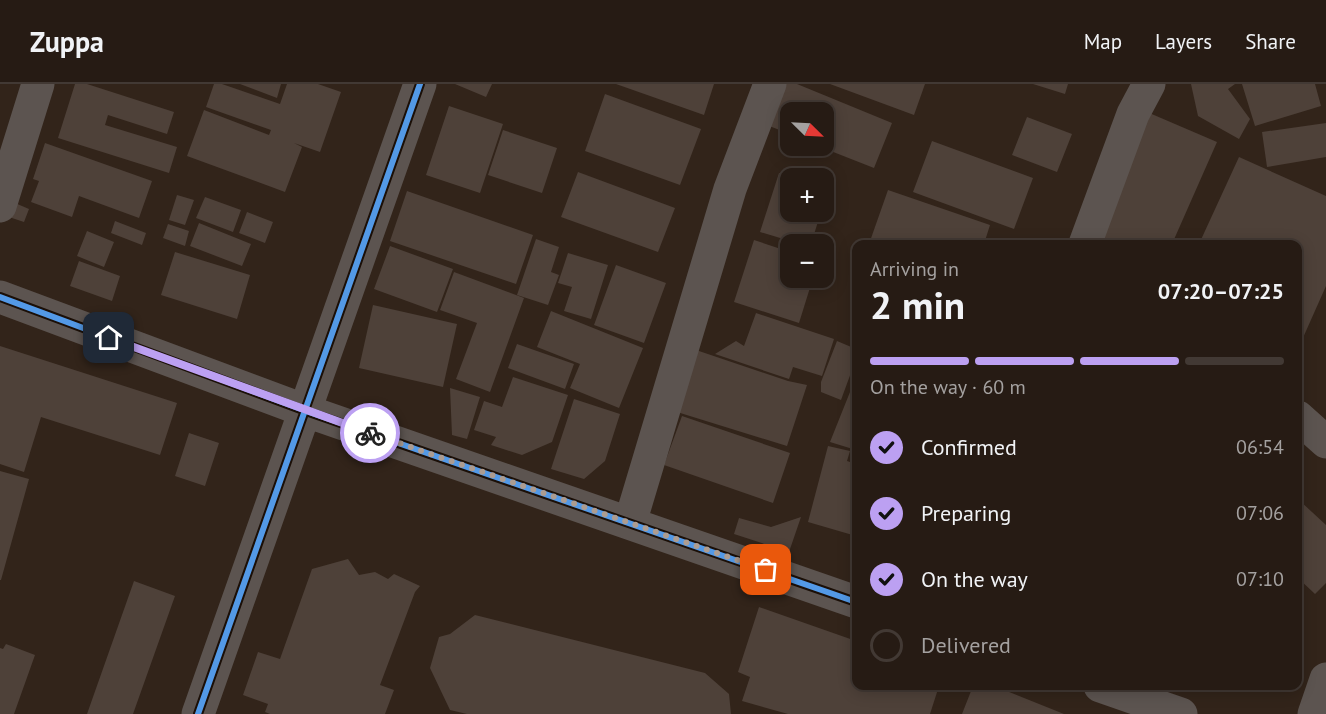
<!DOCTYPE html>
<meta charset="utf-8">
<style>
:root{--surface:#261b14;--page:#322822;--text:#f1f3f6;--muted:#a4a1a0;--line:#423934;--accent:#bca0f2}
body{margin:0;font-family:"PT Sans",sans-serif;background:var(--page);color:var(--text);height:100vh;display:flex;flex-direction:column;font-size:22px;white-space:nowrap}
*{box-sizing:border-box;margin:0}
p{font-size:20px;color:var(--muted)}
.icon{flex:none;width:33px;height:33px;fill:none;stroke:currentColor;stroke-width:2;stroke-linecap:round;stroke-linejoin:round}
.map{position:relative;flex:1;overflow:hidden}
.details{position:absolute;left:852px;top:156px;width:450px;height:450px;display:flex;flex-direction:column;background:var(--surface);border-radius:12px;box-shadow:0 3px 15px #0003,0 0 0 2px var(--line)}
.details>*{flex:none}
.needle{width:39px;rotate:114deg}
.controls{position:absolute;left:780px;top:18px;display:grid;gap:12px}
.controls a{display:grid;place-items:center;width:54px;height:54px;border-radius:12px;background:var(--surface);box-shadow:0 3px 15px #0003,0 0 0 2px var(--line);font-size:30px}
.pin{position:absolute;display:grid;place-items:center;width:51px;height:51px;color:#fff;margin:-26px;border-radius:12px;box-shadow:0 3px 9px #0006}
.courier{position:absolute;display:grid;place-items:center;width:60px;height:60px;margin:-30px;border:4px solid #bca0f2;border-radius:50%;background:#fff;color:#222;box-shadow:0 2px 8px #0007}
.overview em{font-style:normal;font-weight:800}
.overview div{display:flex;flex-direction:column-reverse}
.overview{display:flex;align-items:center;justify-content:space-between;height:102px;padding:0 18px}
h1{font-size:39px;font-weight:800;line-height:45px}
.bar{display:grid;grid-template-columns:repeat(4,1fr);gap:9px 6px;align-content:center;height:72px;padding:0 18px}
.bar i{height:8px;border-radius:4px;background:var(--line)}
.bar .on{background:var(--accent)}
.bar p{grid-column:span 4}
ol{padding:0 18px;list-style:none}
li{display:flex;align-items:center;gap:18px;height:66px}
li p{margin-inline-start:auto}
li .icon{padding:6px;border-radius:50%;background:var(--accent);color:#111;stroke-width:4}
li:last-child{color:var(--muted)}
li i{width:33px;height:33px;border:3px solid var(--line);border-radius:50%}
header{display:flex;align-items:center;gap:36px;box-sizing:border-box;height:84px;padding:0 30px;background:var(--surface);border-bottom:2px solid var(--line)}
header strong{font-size:28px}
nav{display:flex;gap:33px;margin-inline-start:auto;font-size:21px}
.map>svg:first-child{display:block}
.building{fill:#4e4139}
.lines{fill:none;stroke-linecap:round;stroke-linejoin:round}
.minor{stroke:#5c5450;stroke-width:33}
.cycleway-casing{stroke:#1b0f07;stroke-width:10}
.cycleway{stroke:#5399e6;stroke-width:6}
.done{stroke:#ac9c91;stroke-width:6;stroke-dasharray:0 10.8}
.route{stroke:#bca0f2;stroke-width:8}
</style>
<header>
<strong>Zuppa</strong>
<nav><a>Map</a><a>Layers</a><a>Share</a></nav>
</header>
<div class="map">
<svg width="1326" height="630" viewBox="0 0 1326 630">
<rect width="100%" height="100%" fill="#32241a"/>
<path class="building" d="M 75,0 L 87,0 L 174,28 L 167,50 L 108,31 L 105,41 L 177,63 L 169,89 L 58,54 Z
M 214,0 L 222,0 L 280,20 L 287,0 L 318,0 L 341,8 L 320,68 L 294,59 L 302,63 L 285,108 L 187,72 L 204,26 L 269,51 L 271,46 L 206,23 Z
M 240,0 L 281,0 L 277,14 Z
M 455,0 L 492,0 L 486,13 Z
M 616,0 L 714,0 L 704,31 Z
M 780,0 L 797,0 L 892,39 L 874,84 L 818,62 L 824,62 L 824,28 L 790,28 L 790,50 L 764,40 Z
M 830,0 L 925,0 L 914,31 Z
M 1033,0 L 1068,0 L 1065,10 Z
M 1191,0 L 1235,0 L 1228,5 L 1250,35 L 1239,55 L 1198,32 Z
M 1242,0 L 1315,0 L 1321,22 L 1255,42 Z
M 605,10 L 701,45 L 680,101 L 585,67 Z
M 449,22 L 503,40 L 480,109 L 426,91 Z
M 1147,28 L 1217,58 L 1172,160 L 1101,160 Z
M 1027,33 L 1072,50 L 1057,88 L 1012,71 Z
M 1326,39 L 1326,73 L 1267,83 L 1262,48 Z
M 503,46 L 557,64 L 542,109 L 488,91 Z
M 932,57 L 1033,94 L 1014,145 L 913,108 Z
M 45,59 L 152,97 L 139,134 L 79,112 L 72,133 L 31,118 L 39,97 L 33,95 Z
M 1239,73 L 1326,112 L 1326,202 L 1298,265 L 1298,160 L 1199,160 Z
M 578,88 L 675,124 L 658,168 L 561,133 Z
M 779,89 L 795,94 L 790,94 L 790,128 L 821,128 L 811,160 L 800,160 L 760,148 Z
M 888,106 L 990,141 L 984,160 L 869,160 Z
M 407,107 L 533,151 L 516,200 L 390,157 Z
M 177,111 L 194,116 L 185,141 L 169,136 Z
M 205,113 L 241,126 L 233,148 L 196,134 Z
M 15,119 L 29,125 L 24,138 L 9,133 Z
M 247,128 L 273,138 L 265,159 L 239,149 Z
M 115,137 L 146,149 L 142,161 L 111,149 Z
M 199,139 L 251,160 L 242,182 L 190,162 Z
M 168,140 L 189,147 L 185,162 L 163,154 Z
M 87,147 L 114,158 L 104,183 L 77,172 Z
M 536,155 L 559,163 L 551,188 L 559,191 L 548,221 L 517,211 Z
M 754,156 L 790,168 L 790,194 L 813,194 L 799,239 L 734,218 Z
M 390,162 L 453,185 L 437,228 L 374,205 Z
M 175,168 L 250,191 L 237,235 L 161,211 Z
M 568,169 L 608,181 L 591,235 L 564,227 L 572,203 L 558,199 Z
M 79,177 L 120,192 L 112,217 L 70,202 Z
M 616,181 L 666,199 L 644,259 L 594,241 Z
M 454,188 L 524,214 L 490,308 L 456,295 L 477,239 L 440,226 Z
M 373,221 L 457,240 L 443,303 L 359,284 Z
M 551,227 L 643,264 L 619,324 L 570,304 L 580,280 L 537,263 Z
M 756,229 L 834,255 L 822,292 L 793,283 L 789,295 L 715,270 L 736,257 L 744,262 Z
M 837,257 L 856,265 L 856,275 L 841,316 L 821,308 L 821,298 Z
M 517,260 L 574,280 L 565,305 L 508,284 Z
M 0,262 L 177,319 L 160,371 L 41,333 L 24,388 L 0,380 Z
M 696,266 L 788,297 L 807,301 L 787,362 L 677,328 Z
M 513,293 L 568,311 L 552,358 L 522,371 L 491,361 L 496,353 L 474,346 L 484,317 L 502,323 Z
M 856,293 L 856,366 L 830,358 Z
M 450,304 L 480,313 L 467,355 L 452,351 Z
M 574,315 L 620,330 L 605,377 L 584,395 L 551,385 Z
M 682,332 L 790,369 L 773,419 L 664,381 Z
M 189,349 L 219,359 L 205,402 L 175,392 Z
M 828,362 L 850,367 L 847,377 L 856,380 L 856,452 L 808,438 Z
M 0,387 L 29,395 L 1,496 L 0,496 Z
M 1299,416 L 1326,441 L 1326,499 L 1315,510 L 1298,494 L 1298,418 Z
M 801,433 L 789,468 L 734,450 L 739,434 L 771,443 Z
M 348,475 L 359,491 L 375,488 L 388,495 L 394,490 L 420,502 L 415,508 L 380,601 L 394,606 L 385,630 L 270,630 L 265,628 L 268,620 L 243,611 L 258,568 L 280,575 L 312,485 Z
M 134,497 L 175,512 L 133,630 L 87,630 Z
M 759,523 L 856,557 L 856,602 L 939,602 L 930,630 L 788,630 L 742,617 L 750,593 L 738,588 Z
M 475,531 L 705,589 L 729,610 L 731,630 L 467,630 L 450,626 L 430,584 L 439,553 L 450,550 Z
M 6,560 L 35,571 L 14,630 L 0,630 L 0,564 L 3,565 Z
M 973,602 L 994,602 L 1064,630 L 962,630 Z"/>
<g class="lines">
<path class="minor" d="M 0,122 L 38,0
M 1085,160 L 1133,30 L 1149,0
M 0,213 L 306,327 L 856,518
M 1298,333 L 1326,358
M 630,439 L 730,105 L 770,0
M 1100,602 L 1181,630
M 198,630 L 420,0
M 1314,630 L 1326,595"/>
<defs>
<path id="cycleway" d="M 0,213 L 306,327 L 856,518
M 198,630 L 420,0"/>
</defs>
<use href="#cycleway" class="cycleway-casing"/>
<use href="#cycleway" class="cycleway"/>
</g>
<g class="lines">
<path class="done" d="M 370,349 L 766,486"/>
<path class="route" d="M 109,254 L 370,349"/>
</g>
</svg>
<div class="controls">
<a><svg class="needle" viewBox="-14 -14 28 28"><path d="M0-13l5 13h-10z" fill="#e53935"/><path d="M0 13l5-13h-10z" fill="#a4a1a0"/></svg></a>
<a>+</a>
<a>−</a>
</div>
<div class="pin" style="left:766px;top:486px;background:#ea580c"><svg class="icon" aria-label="bag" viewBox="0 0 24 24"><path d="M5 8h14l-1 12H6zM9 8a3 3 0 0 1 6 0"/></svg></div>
<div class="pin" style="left:109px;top:254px;background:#1f2937"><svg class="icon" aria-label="home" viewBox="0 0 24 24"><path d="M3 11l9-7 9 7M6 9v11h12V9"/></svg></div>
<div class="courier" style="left:370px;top:349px"><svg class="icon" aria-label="bike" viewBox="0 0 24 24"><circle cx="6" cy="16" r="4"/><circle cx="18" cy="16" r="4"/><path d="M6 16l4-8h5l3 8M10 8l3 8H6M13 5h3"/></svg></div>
<section class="details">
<div class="overview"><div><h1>2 min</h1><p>Arriving in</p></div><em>07:20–07:25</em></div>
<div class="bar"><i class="on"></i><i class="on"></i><i class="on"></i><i></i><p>On the way · 60 m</p></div>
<ol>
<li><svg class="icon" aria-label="check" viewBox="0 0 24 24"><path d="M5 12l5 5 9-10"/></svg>Confirmed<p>06:54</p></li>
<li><svg class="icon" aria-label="check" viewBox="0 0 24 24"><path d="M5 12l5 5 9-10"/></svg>Preparing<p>07:06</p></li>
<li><svg class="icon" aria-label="check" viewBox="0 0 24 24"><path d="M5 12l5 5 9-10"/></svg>On the way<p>07:10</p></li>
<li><i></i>Delivered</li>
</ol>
</section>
</div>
